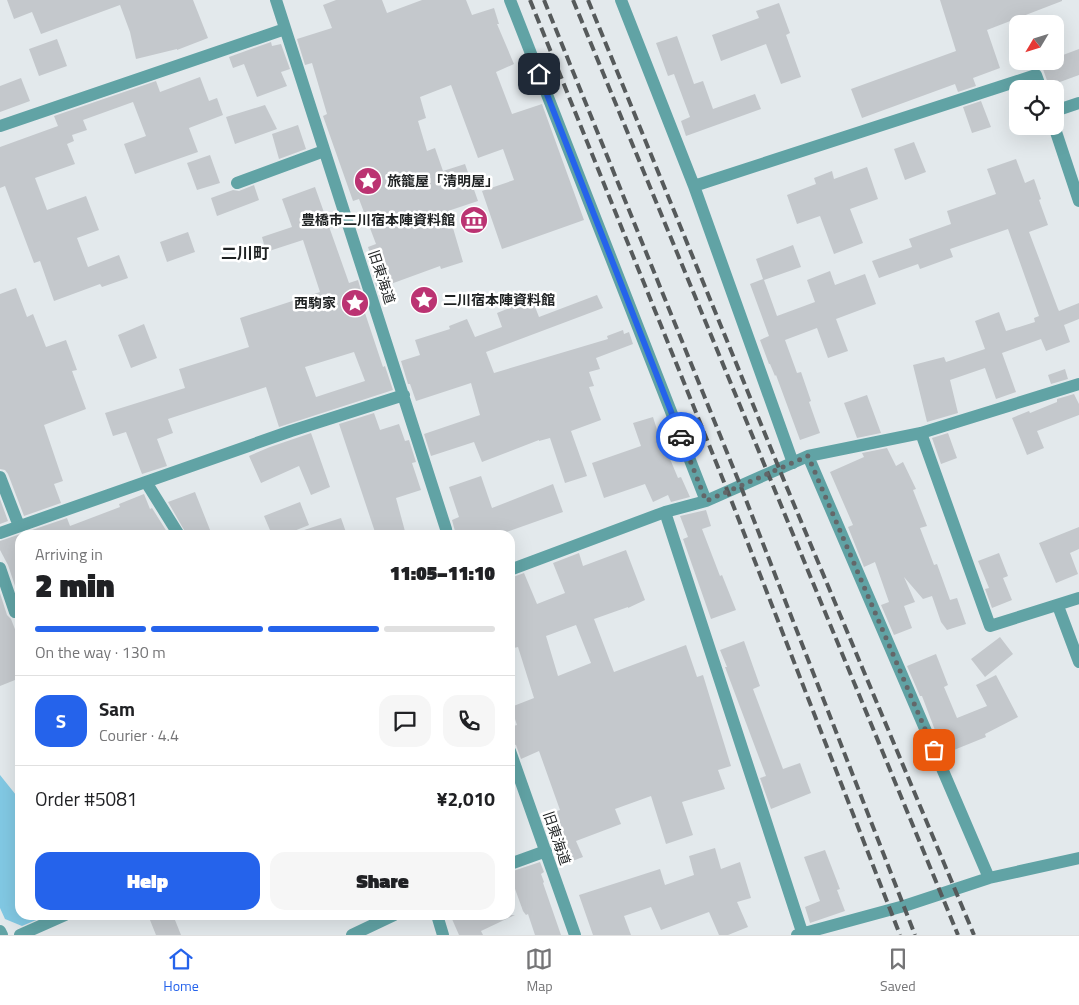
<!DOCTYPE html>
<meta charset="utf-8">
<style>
:root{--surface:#fff;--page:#f6f6f6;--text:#202124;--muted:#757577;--line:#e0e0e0;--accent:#2563eb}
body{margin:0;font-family:"Titillium Web","Noto Sans JP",sans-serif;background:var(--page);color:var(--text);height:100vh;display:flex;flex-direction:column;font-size:19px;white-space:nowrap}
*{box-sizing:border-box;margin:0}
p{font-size:16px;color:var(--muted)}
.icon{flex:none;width:28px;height:28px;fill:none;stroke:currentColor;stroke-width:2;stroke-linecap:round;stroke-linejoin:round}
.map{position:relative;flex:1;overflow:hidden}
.details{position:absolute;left:15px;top:530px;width:500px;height:390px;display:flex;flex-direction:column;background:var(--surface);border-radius:15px;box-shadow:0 5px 20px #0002}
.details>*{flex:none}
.needle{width:32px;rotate:232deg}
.buttons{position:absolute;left:1009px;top:15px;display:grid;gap:10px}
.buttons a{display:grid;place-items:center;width:55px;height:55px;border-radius:10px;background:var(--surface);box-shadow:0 5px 20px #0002;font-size:25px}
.pin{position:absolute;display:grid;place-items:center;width:42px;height:42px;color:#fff;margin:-21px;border-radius:10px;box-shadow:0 2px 8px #0006}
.courier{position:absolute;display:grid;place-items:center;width:50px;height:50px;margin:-25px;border:4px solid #2563eb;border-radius:50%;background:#fff;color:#222;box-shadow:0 1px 6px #0007}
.overview em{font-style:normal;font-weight:800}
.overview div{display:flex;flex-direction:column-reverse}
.overview{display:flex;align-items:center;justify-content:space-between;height:85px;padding:0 20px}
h1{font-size:32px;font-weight:800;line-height:38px}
.bar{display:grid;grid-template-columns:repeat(4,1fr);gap:8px 5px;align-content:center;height:60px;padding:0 20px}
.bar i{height:6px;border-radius:4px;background:var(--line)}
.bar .on{background:var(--accent)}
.bar p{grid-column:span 4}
.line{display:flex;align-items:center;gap:12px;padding:0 20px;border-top:1px solid var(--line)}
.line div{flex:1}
.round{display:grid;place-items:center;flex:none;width:52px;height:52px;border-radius:15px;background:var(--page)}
.primary-button{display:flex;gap:10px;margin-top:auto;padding:10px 20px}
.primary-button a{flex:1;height:58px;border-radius:15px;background:var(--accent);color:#fff;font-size:20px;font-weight:800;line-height:58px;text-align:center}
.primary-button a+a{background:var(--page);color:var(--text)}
.dock{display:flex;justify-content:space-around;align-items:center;height:70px;border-top:1px solid var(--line);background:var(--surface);font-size:14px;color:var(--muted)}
.dock a{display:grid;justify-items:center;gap:2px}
.dock .on{color:var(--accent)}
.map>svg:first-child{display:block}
.green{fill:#82c9e4}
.building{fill:#c4c8cc;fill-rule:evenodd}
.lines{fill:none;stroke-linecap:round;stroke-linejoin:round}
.minor{stroke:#61a3a5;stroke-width:12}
.rail{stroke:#565a5b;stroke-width:4;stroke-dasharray:10 5;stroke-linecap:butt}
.done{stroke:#636769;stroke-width:5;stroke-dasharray:0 9}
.route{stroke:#2563eb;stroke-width:6}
.labels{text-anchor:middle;stroke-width:5;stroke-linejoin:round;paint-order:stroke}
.poi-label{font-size:14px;font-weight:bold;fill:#1e2122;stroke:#fff;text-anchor:start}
.street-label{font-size:14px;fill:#1e2122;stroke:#fff}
.quarter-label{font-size:16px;font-weight:bold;fill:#1e2122;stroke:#fff}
</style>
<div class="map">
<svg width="1079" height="935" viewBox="0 0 1079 935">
<rect width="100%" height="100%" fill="#e3e9ec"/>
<path class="green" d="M 0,775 L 20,800 L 20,915 L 48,915 L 22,926 L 5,919 L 0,908 Z"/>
<path class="building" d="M 7,0 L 193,0 L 208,38 L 177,50 L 177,49 L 136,59 L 130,32 L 120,5 L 41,34 L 32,12 L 14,19 Z
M 336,0 L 382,0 L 387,13 L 422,0 L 466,0 L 472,15 L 494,8 L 499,24 L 497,24 L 514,64 L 496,72 L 512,114 L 542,104 L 584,220 L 502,249 L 482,191 L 514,180 L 503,149 L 478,158 L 451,85 L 420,97 L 426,118 L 418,121 L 427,151 L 435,148 L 443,171 L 465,164 L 478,201 L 448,211 L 463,262 L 441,269 L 440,266 L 377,289 L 373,275 L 377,274 L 368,247 L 376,244 L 359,199 L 353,201 L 323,116 L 327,114 L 312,63 L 305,65 L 297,39 L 332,28 L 323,5 Z
M 940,0 L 1062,0 L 1062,1 L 987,30 L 1000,68 L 973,78 L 976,86 L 958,92 L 955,84 L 862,118 L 851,89 L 956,51 Z
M 779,3 L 790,33 L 786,35 L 801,77 L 781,84 L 766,44 L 721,61 L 712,35 L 759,18 L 756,11 Z
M 677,36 L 694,84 L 703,81 L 713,109 L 755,94 L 761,109 L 686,136 L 681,121 L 690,117 L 674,74 L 668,76 L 656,43 Z
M 57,39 L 67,66 L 39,76 L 29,49 Z
M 271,42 L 272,46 L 281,44 L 290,69 L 281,72 L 287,86 L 257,97 L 244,64 L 233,68 L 229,57 Z
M 1079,49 L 1079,75 L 1049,86 L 1040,61 L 1055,61 L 1055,58 Z
M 200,77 L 209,101 L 217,98 L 223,115 L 189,128 L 198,152 L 135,174 L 124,144 L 146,136 L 133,102 L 83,120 L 87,130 L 72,135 L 74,141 L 67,144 L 75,164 L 35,178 L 47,210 L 86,196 L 99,230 L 77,238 L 88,267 L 119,255 L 128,278 L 102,287 L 100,284 L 54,301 L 40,261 L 34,263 L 5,186 L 0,188 L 0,147 L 58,126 L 54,116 L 156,81 L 160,92 Z
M 21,78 L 30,101 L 0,112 L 0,86 Z
M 981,101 L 991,127 L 972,133 L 963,107 Z
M 265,105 L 277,129 L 235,144 L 226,117 Z
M 298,125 L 306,149 L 279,159 L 272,134 Z
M 914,142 L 926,172 L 905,180 L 894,149 Z
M 210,155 L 220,183 L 197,190 L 187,163 Z
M 1016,159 L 1025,183 L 1034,179 L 1041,199 L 1039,200 L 1048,225 L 1029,232 L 1058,309 L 1059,311 L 1079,303 L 1079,319 L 1064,325 L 1070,342 L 1046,351 L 1041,339 L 1002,353 L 1016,392 L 996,399 L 985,368 L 950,380 L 958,413 L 927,422 L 913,365 L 944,357 L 946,362 L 985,349 L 975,321 L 999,312 L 1006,331 L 1035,322 L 1034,318 L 1039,316 L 1008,229 L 950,249 L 953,257 L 920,269 L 918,264 L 879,278 L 872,261 L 912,247 L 909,239 L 951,224 L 947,211 L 996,194 L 987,169 Z
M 867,167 L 878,199 L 850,209 L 863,243 L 834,254 L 820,216 L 797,224 L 787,195 L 816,184 L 814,178 L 832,171 L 834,179 Z
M 254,185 L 259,200 L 217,216 L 211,198 L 233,190 L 239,191 Z
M 315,187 L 349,283 L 358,280 L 362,294 L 359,295 L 383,367 L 385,366 L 393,390 L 279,427 L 266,387 L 168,419 L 173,433 L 157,439 L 167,466 L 142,474 L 126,432 L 113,436 L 105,413 L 185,388 L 179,369 L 249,347 L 240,318 L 320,292 L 303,240 L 266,252 L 262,237 L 292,227 L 282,199 ZM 354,352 L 365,381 L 316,397 L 305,367 Z
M 188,232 L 195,252 L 167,262 L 160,242 Z
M 793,245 L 801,267 L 764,280 L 777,316 L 815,302 L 807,280 L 830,271 L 835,285 L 865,274 L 876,304 L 836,319 L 848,351 L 828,358 L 817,328 L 785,340 L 797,373 L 801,372 L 811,401 L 809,402 L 820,433 L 800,440 L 776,375 L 775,376 L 770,364 L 769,364 L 760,340 L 769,336 L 750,284 L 763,279 L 756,259 Z
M 16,288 L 27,317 L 33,314 L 46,347 L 66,340 L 77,370 L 72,371 L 86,409 L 44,425 L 63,481 L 54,484 L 61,503 L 24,516 L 8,474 L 5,470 L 0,469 L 0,294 Z
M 597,295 L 603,308 L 486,352 L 494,373 L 608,339 L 607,336 L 623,330 L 624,334 L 629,332 L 633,344 L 596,358 L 600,369 L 589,372 L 594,386 L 589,387 L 601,420 L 571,431 L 587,476 L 565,483 L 550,438 L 539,441 L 539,440 L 482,462 L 474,442 L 431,456 L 424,434 L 480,415 L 471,383 L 416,401 L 410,384 L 408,384 L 401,361 L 420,355 L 415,340 L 450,329 L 449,326 L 467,319 L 475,337 L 502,327 L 497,313 L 532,299 L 539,317 Z
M 144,324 L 157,358 L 131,368 L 118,335 Z
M 1065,369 L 1068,379 L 1051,384 L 1048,375 Z
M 1074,394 L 1079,404 L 1079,415 L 1037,431 L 1044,448 L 1027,455 L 1012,418 L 1029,411 L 1030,413 L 1057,402 L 1057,399 Z
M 867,395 L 881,433 L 857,438 L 844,403 Z
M 374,413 L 380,430 L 399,424 L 405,441 L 409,440 L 416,462 L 412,463 L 421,490 L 396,498 L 406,535 L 376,535 L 339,424 Z
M 653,417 L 665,455 L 668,454 L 678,478 L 681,477 L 690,497 L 671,502 L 668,495 L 653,502 L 645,484 L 604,498 L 592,463 L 641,446 L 633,423 Z
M 311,433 L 330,487 L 311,495 L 299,466 L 261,483 L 249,456 L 270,447 Z
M 948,433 L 957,458 L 941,464 L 932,438 Z
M 887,448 L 896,466 L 903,462 L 916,489 L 913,490 L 927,526 L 920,528 L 934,565 L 937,564 L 950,600 L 957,598 L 966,624 L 947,630 L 941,622 L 932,596 L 923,599 L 904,577 L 915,602 L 904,606 L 912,628 L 894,635 L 881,605 L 889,602 L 875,562 L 864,567 L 848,527 L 853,525 L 830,472 L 864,457 L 862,453 Z
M 481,476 L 492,508 L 553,484 L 563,512 L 498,535 L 456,535 L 452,520 L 459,517 L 449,487 Z
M 195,492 L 212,535 L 187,535 L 168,502 Z
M 144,494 L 150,509 L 152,508 L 169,535 L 20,535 L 19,598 L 8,565 L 0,550 L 0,541 L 67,518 L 70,526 L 120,507 L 119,504 Z
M 0,499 L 8,521 L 0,524 Z
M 300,502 L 309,525 L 284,535 L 272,535 L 264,516 Z
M 706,510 L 711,526 L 702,529 L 720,576 L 722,575 L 736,610 L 711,619 L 683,539 L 688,537 L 680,516 Z
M 341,518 L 347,535 L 299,535 L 298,532 Z
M 1079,527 L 1079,549 L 1070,553 L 1078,574 L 1056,583 L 1039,543 Z
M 626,550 L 645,600 L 628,608 L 628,607 L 594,619 L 614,672 L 686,645 L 697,677 L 703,675 L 731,766 L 718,770 L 725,789 L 682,802 L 693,835 L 666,844 L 651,796 L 615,809 L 621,824 L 576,841 L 583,857 L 559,866 L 554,851 L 559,850 L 546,815 L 560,810 L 539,751 L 521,759 L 516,745 L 510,743 L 510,727 L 517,725 L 511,707 L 534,698 L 518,647 L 510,649 L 510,578 L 524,573 L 537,604 L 565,593 L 553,563 L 579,553 L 583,566 ZM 576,625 L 591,663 L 558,676 L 546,636 Z
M 999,553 L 1008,576 L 1003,578 L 1012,600 L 992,608 L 985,589 L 989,588 L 978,561 Z
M 0,593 L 7,615 L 11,619 L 20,642 L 20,678 L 0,686 Z
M 1000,637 L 1013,654 L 985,677 L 971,659 Z
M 744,641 L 760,686 L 753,689 L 783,769 L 800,763 L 811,793 L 771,809 L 760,778 L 766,776 L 725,667 L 727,667 L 720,650 Z
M 936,654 L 948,685 L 944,687 L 957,718 L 987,706 L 976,685 L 996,675 L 1018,717 L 985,734 L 986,737 L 944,754 L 922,696 L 920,696 L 907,666 Z
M 715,848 L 721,869 L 740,862 L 751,898 L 737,902 L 748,927 L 728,935 L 719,935 L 709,912 L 661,930 L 651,907 L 624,916 L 631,935 L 593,935 L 579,895 L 660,869 L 665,885 L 694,875 L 689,856 Z
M 825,850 L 840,889 L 837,890 L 845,911 L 810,923 L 805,907 L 820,901 L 804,857 Z
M 540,862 L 544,872 L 541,874 L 544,882 L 543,883 L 561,935 L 535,935 L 528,914 L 526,915 L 523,911 L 510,875 L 510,872 Z
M 148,915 L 173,915 L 181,935 L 156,935 Z
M 461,915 L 515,915 L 481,931 L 483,935 L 459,935 L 452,919 Z"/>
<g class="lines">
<path class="minor" d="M 276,0 L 446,529 L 447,535
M 510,0 L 706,501
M 621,0 L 694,186 L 793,463
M 1055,111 L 1079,103
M 0,126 L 285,29
M 1054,126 L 1079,201
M 237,183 L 324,151
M 694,186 L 1036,75 L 1041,89
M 921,433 L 990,626 L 1079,598
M 808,456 L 989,878
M 0,477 L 19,526
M 146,482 L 179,535
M 665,512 L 803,935
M 0,533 L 291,431 L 404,395
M 0,568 L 15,612
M 510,570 L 665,512 L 706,501 L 808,456 L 921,433 L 1079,384
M 1058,606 L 1079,662
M 510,751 L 575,935
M 510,864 L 546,851
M 437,915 L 443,935
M 0,931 L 2,935
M 20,935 L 65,915
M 352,935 L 394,915
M 797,935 L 904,906 L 989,878 L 1079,858"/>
<path class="rail" d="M 530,0 L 728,492 L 900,935
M 544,0 L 741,487 L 915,935
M 573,0 L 958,935
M 588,0 L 785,483 L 974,935"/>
</g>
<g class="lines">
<path class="done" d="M 681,437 L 706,501 L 808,456 L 934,750"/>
<path class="route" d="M 539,74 L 681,437"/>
</g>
<defs>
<symbol id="sight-disc" viewBox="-11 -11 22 22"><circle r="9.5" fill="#bb3372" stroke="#fff"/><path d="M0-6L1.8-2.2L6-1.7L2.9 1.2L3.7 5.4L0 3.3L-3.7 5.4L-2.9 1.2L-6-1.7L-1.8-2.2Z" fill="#fff"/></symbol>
<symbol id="museum-disc" viewBox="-11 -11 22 22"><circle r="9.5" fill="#bb3372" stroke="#fff"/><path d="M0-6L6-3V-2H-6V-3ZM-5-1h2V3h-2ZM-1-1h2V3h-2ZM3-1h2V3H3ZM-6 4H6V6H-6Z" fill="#fff"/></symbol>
</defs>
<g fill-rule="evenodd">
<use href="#sight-disc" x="352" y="165" width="32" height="32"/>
<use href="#museum-disc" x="458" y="204" width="32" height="32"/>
<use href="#sight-disc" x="408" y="284" width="32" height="32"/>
<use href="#sight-disc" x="339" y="287" width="32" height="32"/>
</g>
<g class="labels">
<g class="poi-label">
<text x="387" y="186">旅籠屋「清明屋」</text>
<text x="455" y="225" text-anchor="end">豊橋市二川宿本陣資料館</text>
<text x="443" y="305">二川宿本陣資料館</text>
<text x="336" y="308" text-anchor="end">西駒家</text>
</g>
<g class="street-label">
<text transform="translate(382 277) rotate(72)" y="5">旧東海道</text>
<text transform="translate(557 838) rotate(71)" y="5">旧東海道</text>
</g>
<g class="quarter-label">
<text x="245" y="259">二川町</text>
</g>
</g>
</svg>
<div class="buttons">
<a><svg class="needle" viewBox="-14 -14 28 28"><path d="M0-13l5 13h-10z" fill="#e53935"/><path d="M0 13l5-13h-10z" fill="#757577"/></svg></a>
<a><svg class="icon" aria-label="locate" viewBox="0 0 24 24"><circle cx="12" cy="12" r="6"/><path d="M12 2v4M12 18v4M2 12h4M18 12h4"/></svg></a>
</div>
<div class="pin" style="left:934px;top:750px;background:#ea580c"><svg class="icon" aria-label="bag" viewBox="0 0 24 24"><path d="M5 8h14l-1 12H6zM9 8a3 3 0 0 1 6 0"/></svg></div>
<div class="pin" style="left:539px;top:74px;background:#1f2937"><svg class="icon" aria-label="home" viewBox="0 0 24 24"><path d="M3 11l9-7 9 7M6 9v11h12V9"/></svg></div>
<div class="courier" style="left:681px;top:437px"><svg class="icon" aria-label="car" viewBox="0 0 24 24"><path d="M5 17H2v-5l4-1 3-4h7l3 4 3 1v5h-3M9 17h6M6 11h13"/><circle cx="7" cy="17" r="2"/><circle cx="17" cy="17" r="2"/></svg></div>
<section class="details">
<div class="overview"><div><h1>2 min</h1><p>Arriving in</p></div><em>11:05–11:10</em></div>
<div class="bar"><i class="on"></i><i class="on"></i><i class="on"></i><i></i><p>On the way · 130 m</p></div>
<div class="line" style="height:90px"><b class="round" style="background:var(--accent);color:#fff">S</b><div><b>Sam</b><p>Courier · 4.4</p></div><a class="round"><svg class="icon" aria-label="chat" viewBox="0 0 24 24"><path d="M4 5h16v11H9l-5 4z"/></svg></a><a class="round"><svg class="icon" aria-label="phone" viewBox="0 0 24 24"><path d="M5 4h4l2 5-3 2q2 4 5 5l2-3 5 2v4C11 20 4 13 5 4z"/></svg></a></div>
<div class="line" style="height:65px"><div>Order #5081</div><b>¥2,010</b></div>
<div class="primary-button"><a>Help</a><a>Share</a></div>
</section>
</div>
<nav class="dock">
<a class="on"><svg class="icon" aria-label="home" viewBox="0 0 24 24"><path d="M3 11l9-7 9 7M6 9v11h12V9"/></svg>Home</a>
<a><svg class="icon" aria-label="map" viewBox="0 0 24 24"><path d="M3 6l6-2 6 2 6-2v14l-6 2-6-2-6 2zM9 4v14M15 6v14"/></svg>Map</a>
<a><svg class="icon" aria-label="saved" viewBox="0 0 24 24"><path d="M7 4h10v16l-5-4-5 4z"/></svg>Saved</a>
</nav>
